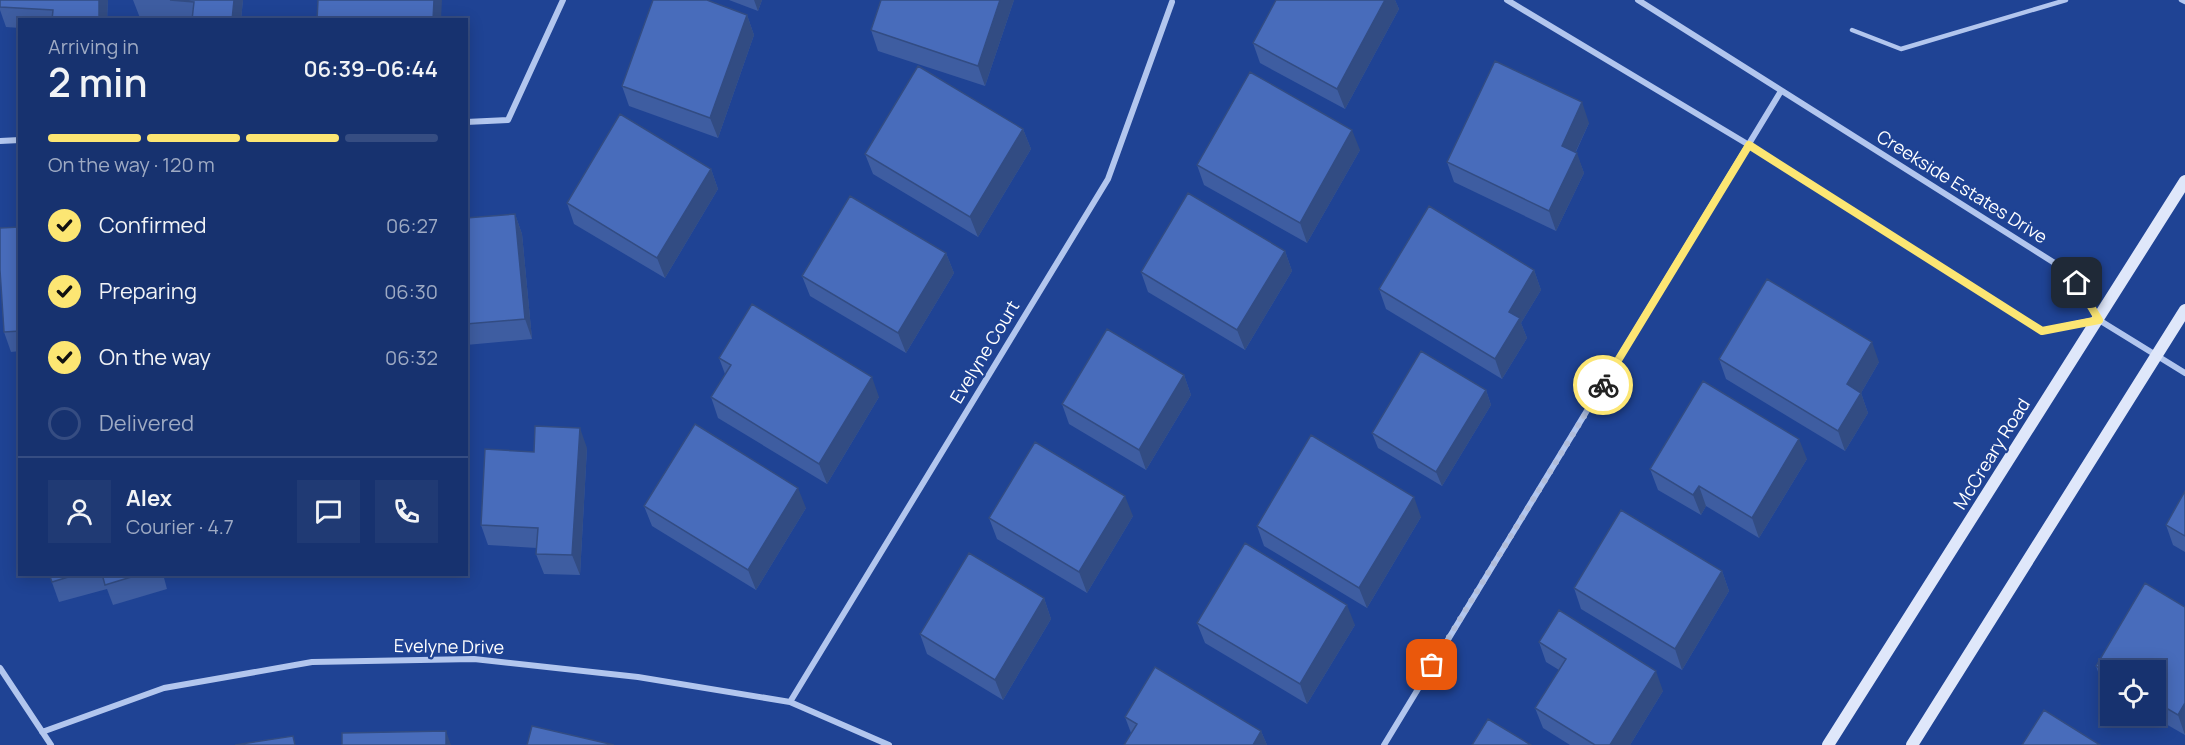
<!DOCTYPE html>
<meta charset="utf-8">
<style>
:root{--surface:#17326f;--page:#203a74;--text:#f1f3f6;--muted:#9eaac3;--line:#364d82;--accent:#fce673}
body{margin:0;font-family:Manrope,sans-serif;background:var(--page);color:var(--text);height:100vh;display:flex;flex-direction:column;font-size:22px;white-space:nowrap}
*{box-sizing:border-box;margin:0}
p{font-size:20px;color:var(--muted)}
.icon{flex:none;width:33px;height:33px;fill:none;stroke:currentColor;stroke-width:2;stroke-linecap:round;stroke-linejoin:round}
.map{position:relative;flex:1;overflow:hidden}
.drawer{position:absolute;left:18px;top:18px;width:450px;height:558px;display:flex;flex-direction:column;background:var(--surface);border-radius:0px;box-shadow:0 3px 15px #0003,0 0 0 2px var(--line)}
.drawer>*{flex:none}
.tools{position:absolute;left:2100px;top:660px;display:grid;gap:12px}
.tools a{display:grid;place-items:center;width:66px;height:66px;border-radius:0px;background:var(--surface);box-shadow:0 3px 15px #0003,0 0 0 2px var(--line);font-size:30px}
.pin{position:absolute;display:grid;place-items:center;width:51px;height:51px;color:#fff;margin:-26px;border-radius:12px;box-shadow:0 3px 9px #0006}
.courier{position:absolute;display:grid;place-items:center;width:60px;height:60px;margin:-30px;border:4px solid #fce673;border-radius:50%;background:#fff;color:#222;box-shadow:0 2px 8px #0007}
.headline em{font-style:normal;font-weight:600}
.headline div{display:flex;flex-direction:column-reverse}
.headline{display:flex;align-items:center;justify-content:space-between;height:102px;padding:0 30px}
h1{font-size:39px;font-weight:600;line-height:45px}
.bar{display:grid;grid-template-columns:repeat(4,1fr);gap:9px 6px;align-content:center;height:72px;padding:0 30px}
.bar i{height:8px;border-radius:4px;background:var(--line)}
.bar .active{background:var(--accent)}
.bar p{grid-column:span 4}
.line{display:flex;align-items:center;gap:15px;padding:0 30px;border-top:2px solid var(--line)}
.line div{flex:1}
.round{display:grid;place-items:center;flex:none;width:63px;height:63px;border-radius:0px;background:var(--page)}
ol{padding:0 30px;list-style:none}
li{display:flex;align-items:center;gap:18px;height:66px}
li p{margin-inline-start:auto}
li .icon{padding:6px;border-radius:50%;background:var(--accent);color:#111;stroke-width:4}
li:last-child{color:var(--muted)}
li i{width:33px;height:33px;border:3px solid var(--line);border-radius:50%}
.map>svg:first-child{display:block}
.lines{fill:none;stroke-linecap:round;stroke-linejoin:round}
.service{stroke:#b2c6ee;stroke-width:4.5}
.minor{stroke:#b2c6ee;stroke-width:6}
.secondary{stroke:#dfe7fa;stroke-width:12}
.wall{fill:#3e5da1}
.shaded-wall{fill:#324c83}
.building{fill:#486cbb;stroke:#324c83;stroke-width:1.5}
.done{stroke:#b1bdda;stroke-width:6;stroke-dasharray:0 10.8}
.route{stroke:#fce673;stroke-width:8}
.labels{text-anchor:middle;stroke-width:4.5;stroke-linejoin:round;paint-order:stroke}
.street-label{font-size:18px;fill:#fff;stroke:#1f4394}
</style>
<div class="map">
<svg width="2185" height="745" viewBox="0 0 2185 745">
<rect width="100%" height="100%" fill="#1f4394"/>
<g class="lines">
<path class="service" d="M 2181,0 L 2185,2
M 1852,30 L 1901,49 L 2066,0"/>
<path class="minor" d="M 1507,0 L 1749,145 L 2042,331 L 2095,320
M 1638,0 L 2072,274 L 2099,320 L 2185,373
M 466,122 L 508,120 L 563,0
M 0,141 L 20,140
M 0,668 L 51,745
M 790,702 L 1108,179 L 1172,2
M 42,732 L 164,688 L 312,662 L 474,659 L 638,677 L 790,702 L 889,745
M 1384,745 L 1781,91"/>
<path class="secondary" d="M 1828,745 L 2185,181
M 1912,745 L 2185,310"/>
</g>
<path class="wall" d="M 0,0 L 108,0 L 107,20 L 20,20 L 20,28 L 6,27 L 0,10 Z
M 133,0 L 243,0 L 241,20 L 167,20 L 140,18 Z
M 729,0 L 762,0 L 758,11 Z
M 1014,0 L 985,86 L 878,51 L 871,30 Z
M 1276,0 L 1395,0 L 1399,9 L 1345,109 L 1260,63 L 1253,43 Z
M 747,15 L 754,35 L 718,138 L 629,106 L 622,86 Z
M 1589,123 L 1576,152 L 1584,173 L 1556,231 L 1454,182 L 1447,162 Z
M 1023,129 L 1031,149 L 978,237 L 873,174 L 865,154 Z
M 1360,150 L 1307,243 L 1204,185 L 1197,165 Z
M 711,169 L 718,189 L 665,278 L 574,224 L 567,203 Z
M 515,214 L 522,234 L 532,339 L 466,345 L 466,218 Z
M 20,227 L 20,351 L 11,352 L 4,332 Z
M 1285,251 L 1292,271 L 1245,350 L 1148,292 L 1141,272 Z
M 946,253 L 954,273 L 906,353 L 810,296 L 802,276 Z
M 1534,270 L 1541,290 L 1521,323 L 1527,338 L 1502,379 L 1386,309 L 1379,289 Z
M 719,358 L 879,397 L 827,484 L 718,418 L 711,397 L 725,374 Z
M 1719,359 L 1879,362 L 1861,393 L 1868,413 L 1845,451 L 1726,379 Z
M 1184,375 L 1191,395 L 1146,470 L 1069,424 L 1062,404 Z
M 1486,390 L 1491,405 L 1442,486 L 1378,448 L 1372,433 Z
M 587,448 L 580,575 L 544,574 L 536,554 L 537,548 L 488,545 L 481,525 L 534,452 Z
M 1807,459 L 1759,538 L 1706,506 L 1701,515 L 1658,490 L 1650,469 Z
M 2185,491 L 2185,552 L 2173,545 L 2166,525 Z
M 644,506 L 806,508 L 756,590 L 652,526 Z
M 1133,516 L 1087,593 L 997,539 L 989,518 Z
M 1421,517 L 1367,608 L 1264,546 L 1257,526 Z
M 1722,571 L 1729,591 L 1682,670 L 1581,609 L 1574,588 Z
M 49,574 L 163,574 L 167,589 L 113,605 L 107,589 L 59,602 Z
M 338,574 L 446,574 L 446,576 L 338,576 Z
M 1044,598 L 1051,619 L 1003,700 L 927,654 L 920,634 Z
M 2185,607 L 2185,735 L 2152,716 L 2156,716 L 2156,670 L 2110,670 L 2110,691 L 2103,686 L 2096,666 Z
M 1197,623 L 1355,625 L 1307,704 L 1205,643 Z
M 1539,642 L 1663,691 L 1630,745 L 1570,745 L 1543,728 L 1535,708 L 1559,670 L 1546,662 Z
M 1125,717 L 1261,731 L 1267,745 L 1124,745 L 1131,733 Z"/>
<path class="shaded-wall" d="M 99,0 L 108,0 L 107,20 L 99,20 Z
M 234,0 L 243,0 L 241,20 L 232,20 Z
M 434,0 L 442,0 L 441,20 L 433,20 Z
M 754,0 L 762,0 L 758,11 Z
M 1000,0 L 1014,0 L 985,86 L 978,66 Z
M 1385,0 L 1395,0 L 1399,9 L 1345,109 L 1337,89 Z
M 747,15 L 754,35 L 718,138 L 710,118 Z
M 1582,102 L 1589,123 L 1569,166 L 1562,146 Z
M 1023,129 L 1031,149 L 978,237 L 970,217 Z
M 1352,130 L 1360,150 L 1307,243 L 1300,223 Z
M 1577,153 L 1584,173 L 1556,231 L 1549,211 Z
M 711,169 L 718,189 L 665,278 L 657,258 Z
M 515,214 L 522,234 L 532,339 L 525,319 Z
M 1285,251 L 1292,271 L 1245,350 L 1237,330 Z
M 946,253 L 954,273 L 906,353 L 898,333 Z
M 1534,270 L 1541,290 L 1521,323 L 1527,338 L 1502,379 L 1495,359 L 1509,312 Z
M 1872,342 L 1879,362 L 1861,393 L 1868,413 L 1845,451 L 1838,431 L 1847,384 Z
M 1184,375 L 1191,395 L 1146,470 L 1139,450 Z
M 872,377 L 879,397 L 827,484 L 819,464 Z
M 1486,390 L 1491,405 L 1442,486 L 1436,472 Z
M 580,428 L 587,448 L 580,575 L 572,555 Z
M 1799,439 L 1807,459 L 1759,538 L 1752,518 Z
M 1699,486 L 1706,506 L 1701,515 L 1693,495 Z
M 798,488 L 806,508 L 756,590 L 748,570 Z
M 1125,496 L 1133,516 L 1087,593 L 1079,572 Z
M 1414,497 L 1421,517 L 1367,608 L 1359,588 Z
M 1722,571 L 1729,591 L 1682,670 L 1675,649 Z
M 1044,598 L 1051,619 L 1003,700 L 995,680 Z
M 1347,605 L 1355,625 L 1307,704 L 1300,684 Z
M 1656,671 L 1663,691 L 1630,745 L 1610,745 Z
M 2185,703 L 2185,735 L 2178,715 Z
M 446,731 L 451,745 L 446,745 Z
M 1261,731 L 1267,745 L 1253,745 Z"/>
<path class="building" d="M 0,0 L 99,0 L 99,20 L 52,20 L 53,10 L 0,7 Z
M 170,0 L 234,0 L 232,20 L 192,20 L 194,2 Z
M 318,0 L 434,0 L 433,20 L 317,20 Z
M 653,0 L 707,0 L 747,15 L 710,118 L 622,86 Z
M 881,0 L 1000,0 L 978,66 L 871,30 Z
M 1276,0 L 1385,0 L 1337,89 L 1253,43 Z
M 1495,61 L 1582,102 L 1562,146 L 1577,153 L 1549,211 L 1447,162 Z
M 918,66 L 1023,129 L 970,217 L 865,154 Z
M 1250,72 L 1352,130 L 1300,223 L 1197,165 Z
M 620,114 L 711,169 L 657,258 L 567,203 Z
M 1188,193 L 1285,251 L 1237,330 L 1141,272 Z
M 850,196 L 946,253 L 898,333 L 802,276 Z
M 1429,206 L 1534,270 L 1509,312 L 1520,318 L 1495,359 L 1379,289 Z
M 515,214 L 525,319 L 466,324 L 466,218 Z
M 20,227 L 20,331 L 4,332 L 0,270 L 0,228 Z
M 1767,279 L 1872,342 L 1847,384 L 1861,393 L 1838,431 L 1719,359 Z
M 752,304 L 872,377 L 819,464 L 711,397 L 731,365 L 719,358 Z
M 1107,329 L 1184,375 L 1139,450 L 1062,404 Z
M 1421,351 L 1486,390 L 1436,472 L 1372,433 Z
M 1703,381 L 1799,439 L 1752,518 L 1699,486 L 1693,495 L 1650,469 Z
M 695,424 L 798,488 L 748,570 L 644,506 Z
M 535,426 L 580,428 L 572,555 L 536,554 L 538,528 L 481,525 L 485,449 L 534,452 Z
M 1311,435 L 1414,497 L 1359,588 L 1257,526 Z
M 1035,442 L 1125,496 L 1079,572 L 989,518 Z
M 2185,491 L 2185,536 L 2166,525 Z
M 1621,510 L 1722,571 L 1675,649 L 1574,588 Z
M 1245,543 L 1347,605 L 1300,684 L 1197,623 Z
M 969,553 L 1044,598 L 995,680 L 920,634 Z
M 49,574 L 78,574 L 52,582 Z
M 102,574 L 141,574 L 105,585 Z
M 2145,583 L 2185,607 L 2185,703 L 2178,715 L 2156,702 L 2156,670 L 2110,670 L 2110,675 L 2096,666 Z
M 1559,610 L 1656,671 L 1610,745 L 1595,745 L 1535,708 L 1566,659 L 1539,642 Z
M 1155,667 L 1261,731 L 1253,745 L 1124,745 L 1137,724 L 1125,717 Z
M 2044,710 L 2100,745 L 2022,745 Z
M 1488,719 L 1531,745 L 1472,745 Z
M 532,726 L 614,745 L 527,745 Z
M 446,731 L 446,745 L 342,745 L 342,733 Z
M 293,736 L 295,745 L 235,745 Z"/>
<g class="lines">
<path class="done" d="M 1432,665 L 1603,385"/>
<path class="route" d="M 1603,385 L 1749,145 L 2042,331 L 2099,320 L 2077,283"/>
</g>
<g class="labels">
<g class="street-label">
<text transform="translate(1962 187) rotate(32)" y="6">Creekside Estates Drive</text>
<text transform="translate(985 352) rotate(-59)" y="6">Evelyne Court</text>
<text transform="translate(1992 454) rotate(-58)" y="6">McCreary Road</text>
<text transform="translate(449 647) rotate(1)" y="6">Evelyne Drive</text>
</g>
</g>
</svg>
<div class="tools">
<a><svg class="icon" aria-label="locate" viewBox="0 0 24 24"><circle cx="12" cy="12" r="6"/><path d="M12 2v4M12 18v4M2 12h4M18 12h4"/></svg></a>
</div>
<div class="pin" style="left:1432px;top:665px;background:#ea580c"><svg class="icon" aria-label="bag" viewBox="0 0 24 24"><path d="M5 8h14l-1 12H6zM9 8a3 3 0 0 1 6 0"/></svg></div>
<div class="pin" style="left:2077px;top:283px;background:#1f2937"><svg class="icon" aria-label="home" viewBox="0 0 24 24"><path d="M3 11l9-7 9 7M6 9v11h12V9"/></svg></div>
<div class="courier" style="left:1603px;top:385px"><svg class="icon" aria-label="bike" viewBox="0 0 24 24"><circle cx="6" cy="16" r="4"/><circle cx="18" cy="16" r="4"/><path d="M6 16l4-8h5l3 8M10 8l3 8H6M13 5h3"/></svg></div>
<section class="drawer">
<div class="headline"><div><h1>2 min</h1><p>Arriving in</p></div><em>06:39–06:44</em></div>
<div class="bar"><i class="active"></i><i class="active"></i><i class="active"></i><i></i><p>On the way · 120 m</p></div>
<ol>
<li><svg class="icon" aria-label="check" viewBox="0 0 24 24"><path d="M5 12l5 5 9-10"/></svg>Confirmed<p>06:27</p></li>
<li><svg class="icon" aria-label="check" viewBox="0 0 24 24"><path d="M5 12l5 5 9-10"/></svg>Preparing<p>06:30</p></li>
<li><svg class="icon" aria-label="check" viewBox="0 0 24 24"><path d="M5 12l5 5 9-10"/></svg>On the way<p>06:32</p></li>
<li><i></i>Delivered</li>
</ol>
<div class="line" style="height:108px"><a class="round"><svg class="icon" aria-label="person" viewBox="0 0 24 24"><circle cx="12" cy="8" r="4"/><path d="M4 21q1-7 8-7t8 7"/></svg></a><div><b>Alex</b><p>Courier · 4.7</p></div><a class="round"><svg class="icon" aria-label="chat" viewBox="0 0 24 24"><path d="M4 5h16v11H9l-5 4z"/></svg></a><a class="round"><svg class="icon" aria-label="phone" viewBox="0 0 24 24"><path d="M5 4h4l2 5-3 2q2 4 5 5l2-3 5 2v4C11 20 4 13 5 4z"/></svg></a></div>
</section>
</div>
